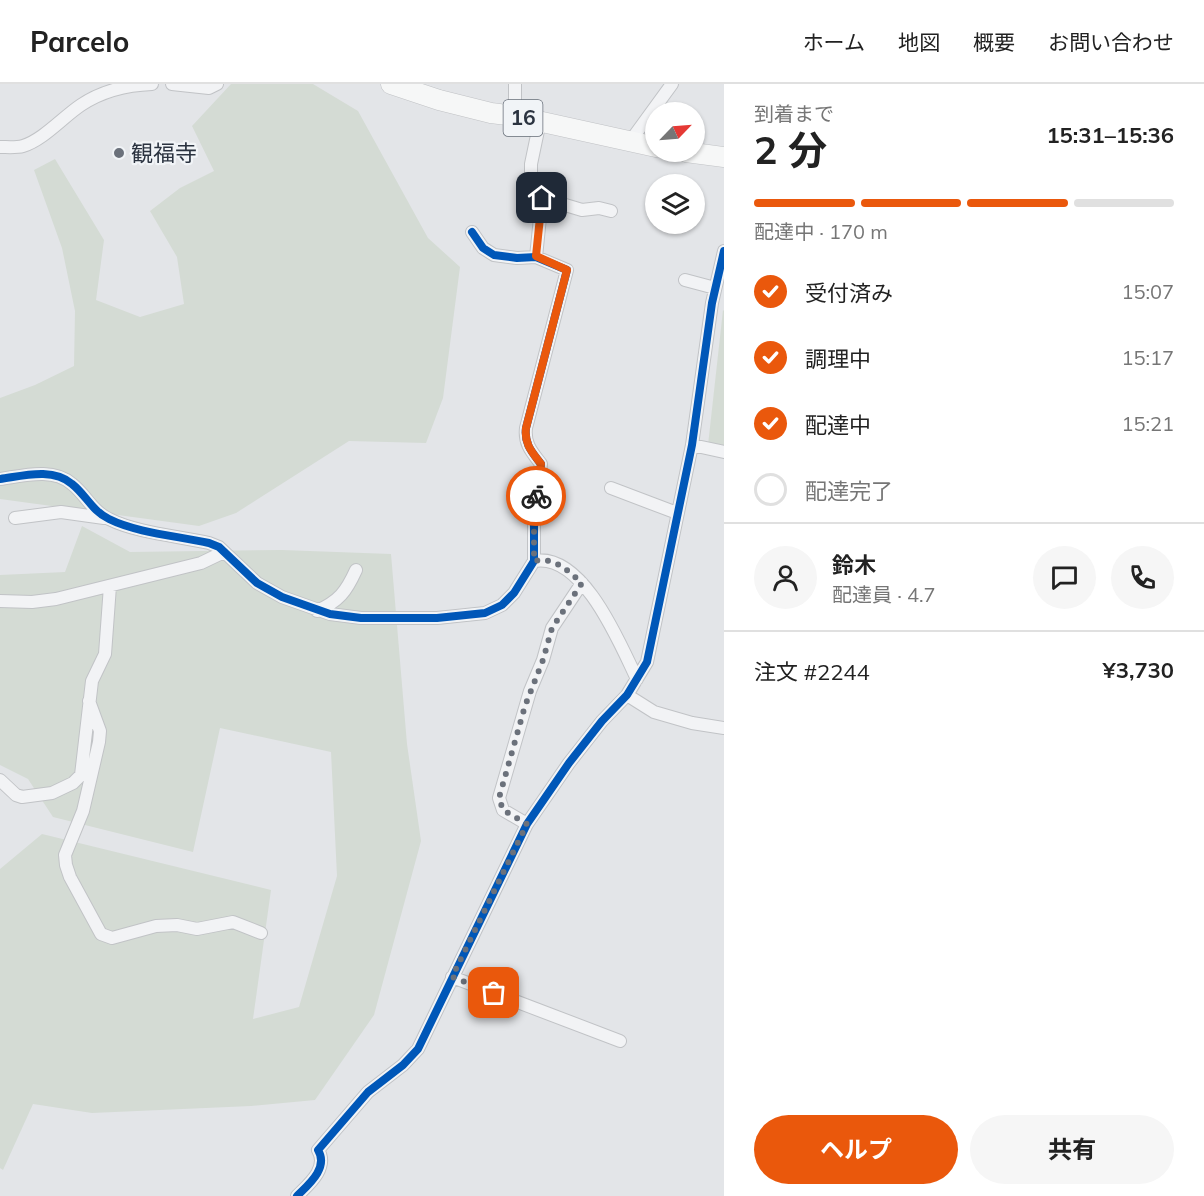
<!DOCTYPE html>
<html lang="ja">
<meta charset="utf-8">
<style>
:root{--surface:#fff;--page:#f6f6f6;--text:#222;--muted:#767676;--line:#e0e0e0;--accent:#ea580c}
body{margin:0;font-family:Mulish,"Noto Sans JP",sans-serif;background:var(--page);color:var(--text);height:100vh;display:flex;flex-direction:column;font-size:22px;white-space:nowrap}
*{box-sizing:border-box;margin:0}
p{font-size:20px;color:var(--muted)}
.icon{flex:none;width:33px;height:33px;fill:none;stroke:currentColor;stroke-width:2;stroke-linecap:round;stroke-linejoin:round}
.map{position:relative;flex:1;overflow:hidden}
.panel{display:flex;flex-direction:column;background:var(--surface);width:480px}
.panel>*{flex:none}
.needle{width:39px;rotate:65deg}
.buttons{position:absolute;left:645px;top:18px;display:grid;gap:12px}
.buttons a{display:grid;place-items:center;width:60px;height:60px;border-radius:50%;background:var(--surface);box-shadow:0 2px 4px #0004;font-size:30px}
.pin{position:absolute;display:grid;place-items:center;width:51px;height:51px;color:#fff;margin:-26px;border-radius:12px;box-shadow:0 3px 9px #0006}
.courier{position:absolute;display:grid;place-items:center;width:60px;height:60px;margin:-30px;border:4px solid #ea580c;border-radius:50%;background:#fff;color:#222;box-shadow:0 2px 8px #0007}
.overview em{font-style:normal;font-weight:700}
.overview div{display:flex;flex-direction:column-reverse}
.overview{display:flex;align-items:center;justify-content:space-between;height:102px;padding:0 30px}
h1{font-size:39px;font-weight:700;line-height:45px}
.bar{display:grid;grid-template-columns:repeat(4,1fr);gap:9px 6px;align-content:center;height:72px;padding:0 30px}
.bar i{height:8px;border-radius:4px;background:var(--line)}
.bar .current{background:var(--accent)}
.bar p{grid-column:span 4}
.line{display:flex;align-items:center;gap:15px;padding:0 30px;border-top:2px solid var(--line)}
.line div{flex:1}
.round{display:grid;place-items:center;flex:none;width:63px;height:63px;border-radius:32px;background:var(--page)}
ol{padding:0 30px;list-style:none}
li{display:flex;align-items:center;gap:18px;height:66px}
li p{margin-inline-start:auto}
li .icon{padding:6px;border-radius:50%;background:var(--accent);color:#fff;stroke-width:4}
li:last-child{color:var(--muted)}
li i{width:33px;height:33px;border:3px solid var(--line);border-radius:50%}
.action{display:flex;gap:12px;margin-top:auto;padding:12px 30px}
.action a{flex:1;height:69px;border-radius:36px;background:var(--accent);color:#fff;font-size:24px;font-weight:700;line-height:69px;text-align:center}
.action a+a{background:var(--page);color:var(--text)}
header{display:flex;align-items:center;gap:36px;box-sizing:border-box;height:84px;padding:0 30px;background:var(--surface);border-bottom:2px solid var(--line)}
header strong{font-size:28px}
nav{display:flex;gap:33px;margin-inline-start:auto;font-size:21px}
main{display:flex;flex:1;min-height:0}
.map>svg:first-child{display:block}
.green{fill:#d4dbd4}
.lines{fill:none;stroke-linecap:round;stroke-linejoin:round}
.street-casing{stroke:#c1c3c6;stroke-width:14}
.primary-casing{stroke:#c0c2c5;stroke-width:21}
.street{stroke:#f2f3f5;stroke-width:12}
.primary{stroke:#f6f7f7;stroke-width:20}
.cycleway-casing{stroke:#f1f4f7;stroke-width:11}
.cycleway{stroke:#0057b8;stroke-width:8}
.done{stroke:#6b717b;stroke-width:6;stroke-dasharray:0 10.8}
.route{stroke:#ea580c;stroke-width:8}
.poi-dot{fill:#6b717b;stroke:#f1f4f7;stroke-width:2}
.labels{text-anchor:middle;stroke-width:4.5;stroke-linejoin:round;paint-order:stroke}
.shield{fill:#f1f4f7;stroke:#666d77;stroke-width:1.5}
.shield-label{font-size:21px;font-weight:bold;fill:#2b3340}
.poi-label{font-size:22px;fill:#2b3340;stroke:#f1f4f7;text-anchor:start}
</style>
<header>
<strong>Parcelo</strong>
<nav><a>ホーム</a><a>地図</a><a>概要</a><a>お問い合わせ</a></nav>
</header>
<main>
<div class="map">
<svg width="724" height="1112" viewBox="0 0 724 1112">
<rect width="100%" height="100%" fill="#e3e5e8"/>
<path class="green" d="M 231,0 L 313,0 L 358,27 L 428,154 L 460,183 L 443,314 L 426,359 L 349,357 L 236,429 L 199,442 L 0,415 L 0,314 L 35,301 L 74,282 L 75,227 L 62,164 L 34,86 L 55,75 L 104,156 L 96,216 L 140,233 L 184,220 L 177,173 L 150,127 L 180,104 L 214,87 L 192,42 Z
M 723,226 L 724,227 L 724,365 L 708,361 Z
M 82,442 L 130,468 L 282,466 L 391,470 L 407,660 L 421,757 L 374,931 L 315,1016 L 251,1022 L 92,1029 L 33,1020 L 3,1086 L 0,1084 L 0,785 L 42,750 L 271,806 L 253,935 L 299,923 L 337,792 L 331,668 L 220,644 L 193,768 L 53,733 L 28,695 L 0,681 L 0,491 L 65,488 Z"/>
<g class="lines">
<defs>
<path id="street" d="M 172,0 L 209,4 L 217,0
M 515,32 L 515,0
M 629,59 L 672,0
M 0,63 C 7,63 16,64 23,62 C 43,56 63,33 81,21 C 102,7 126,1 152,0
M 542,114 L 582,126 L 599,124 L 611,127
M 536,173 L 542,114 L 531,93 L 531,80 L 540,37
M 685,196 L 715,204
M 692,361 L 724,368
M 0,395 C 22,392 53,383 72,400 C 86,411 92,427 109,435 C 137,449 178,452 209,459 L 219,463 L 257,499 L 282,513 L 330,530 L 361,534 L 437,534 L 485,529 L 502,521 L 514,509 L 534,477 L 534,438 L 541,380 C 532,368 524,360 526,344 L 567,186 L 536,173 L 517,174 L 494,171 L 483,164 L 472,148
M 611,404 L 677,429
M 15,434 L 61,428 L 104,434
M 534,477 C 583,468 620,560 637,595
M 0,517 L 32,518 L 56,515 L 201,479 L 224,468
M 317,527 C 339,517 346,508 356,486
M 627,611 L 654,628 L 692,639 L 724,644
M 89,617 L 100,647 L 99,658 L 83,727 L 65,771 L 66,781 L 70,793 L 101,850 L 112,854 L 156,842 L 177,841 L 197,845 L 233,838 L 261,849
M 0,696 L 16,711 L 22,713 L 52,709 L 73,699 L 81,691 L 92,597 L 105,570 L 110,502
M 527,740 L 503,726 L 499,714 L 530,607 L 543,576 L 552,544 L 582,499
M 452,893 L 620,957
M 297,1112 C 308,1101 329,1084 318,1066 L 368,1008 L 403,981 L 418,965 L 527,740 L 569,679 L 602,637 L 627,611 L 647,578 L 692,361 L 712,219 L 724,167"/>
<path id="primary" d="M 391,0 L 439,16 L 491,29 L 515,32 L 656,63
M 686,68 L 724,73"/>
</defs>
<use href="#street" class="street-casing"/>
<use href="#primary" class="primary-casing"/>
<use href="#street" class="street"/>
<use href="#primary" class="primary"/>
<defs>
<path id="cycleway" d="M 0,395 C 22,392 53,383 72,400 C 86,411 92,427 109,435 C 137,449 178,452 209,459 L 219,463 L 257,499 L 282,513 L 330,530 L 361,534 L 437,534 L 485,529 L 502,521 L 514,509 L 534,477 L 534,438 L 541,380 C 532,368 524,360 526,344 L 567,186 L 536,173 L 517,174 L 494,171 L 483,164 L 472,148
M 297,1112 C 308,1101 329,1084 318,1066 L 368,1008 L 403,981 L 418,965 L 527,740 L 569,679 L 602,637 L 627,611 L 647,578 L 692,361 L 712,219 L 724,167"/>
</defs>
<use href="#cycleway" class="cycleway-casing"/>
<use href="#cycleway" class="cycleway"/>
</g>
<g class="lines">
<path class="done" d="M 494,909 L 452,893 L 527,740 L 503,726 L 499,714 L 525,622 L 543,576 L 552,544 L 582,499 C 567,486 555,473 534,477 L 534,438 L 536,412"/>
<path class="route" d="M 536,412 L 541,380 C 532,368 524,360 526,344 L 567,186 L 536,172 L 542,114"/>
</g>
<circle class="poi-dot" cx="119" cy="69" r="6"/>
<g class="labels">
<rect class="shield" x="503.5" y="16" width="39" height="36" rx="4.5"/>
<g class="shield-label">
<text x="523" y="41">16</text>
</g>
<g class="poi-label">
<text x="131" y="77">観福寺</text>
</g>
</g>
</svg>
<div class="buttons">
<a><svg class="needle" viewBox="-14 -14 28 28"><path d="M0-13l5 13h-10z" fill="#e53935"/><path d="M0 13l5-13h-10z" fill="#767676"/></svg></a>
<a><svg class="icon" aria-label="layers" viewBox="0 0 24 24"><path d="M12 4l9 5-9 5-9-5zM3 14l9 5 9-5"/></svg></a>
</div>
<div class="pin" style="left:494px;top:909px;background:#ea580c"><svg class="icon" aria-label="bag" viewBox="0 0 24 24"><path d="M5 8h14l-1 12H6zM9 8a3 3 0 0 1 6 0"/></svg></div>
<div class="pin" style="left:542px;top:114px;background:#1f2937"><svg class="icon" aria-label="home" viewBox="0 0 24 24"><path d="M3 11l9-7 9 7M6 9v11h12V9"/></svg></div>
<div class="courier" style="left:536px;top:412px"><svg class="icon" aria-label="bike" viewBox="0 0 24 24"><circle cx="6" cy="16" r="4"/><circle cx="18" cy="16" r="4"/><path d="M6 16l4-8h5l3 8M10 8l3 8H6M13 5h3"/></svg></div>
</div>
<section class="panel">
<div class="overview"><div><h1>2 分</h1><p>到着まで</p></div><em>15:31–15:36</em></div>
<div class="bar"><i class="current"></i><i class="current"></i><i class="current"></i><i></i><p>配達中 · 170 m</p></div>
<ol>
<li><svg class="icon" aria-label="check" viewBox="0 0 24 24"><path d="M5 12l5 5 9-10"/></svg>受付済み<p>15:07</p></li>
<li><svg class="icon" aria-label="check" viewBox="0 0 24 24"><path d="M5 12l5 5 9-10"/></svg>調理中<p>15:17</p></li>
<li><svg class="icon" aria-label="check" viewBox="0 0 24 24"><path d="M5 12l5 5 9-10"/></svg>配達中<p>15:21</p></li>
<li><i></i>配達完了</li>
</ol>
<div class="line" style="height:108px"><a class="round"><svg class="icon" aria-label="person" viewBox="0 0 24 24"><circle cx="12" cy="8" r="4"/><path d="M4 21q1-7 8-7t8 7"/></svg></a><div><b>鈴木</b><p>配達員 · 4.7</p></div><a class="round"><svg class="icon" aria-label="chat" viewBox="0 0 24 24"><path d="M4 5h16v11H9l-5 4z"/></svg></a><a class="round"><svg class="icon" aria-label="phone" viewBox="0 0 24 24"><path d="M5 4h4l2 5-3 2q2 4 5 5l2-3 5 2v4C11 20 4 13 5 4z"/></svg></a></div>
<div class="line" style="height:78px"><div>注文 #2244</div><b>¥3,730</b></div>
<div class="action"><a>ヘルプ</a><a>共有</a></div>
</section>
</main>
